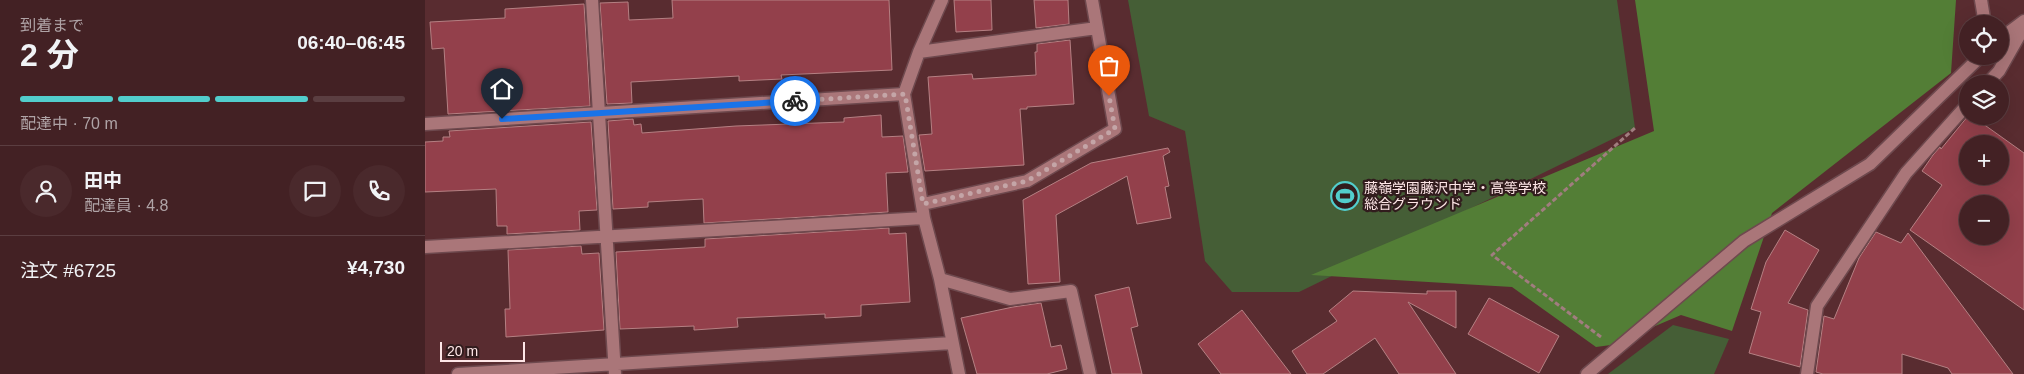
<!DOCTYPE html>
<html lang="ja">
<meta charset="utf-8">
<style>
:root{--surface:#432124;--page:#4a292c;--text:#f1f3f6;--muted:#afa3a6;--line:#5b3e41;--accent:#52cdcc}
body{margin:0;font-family:Helvetica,"Noto Sans JP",sans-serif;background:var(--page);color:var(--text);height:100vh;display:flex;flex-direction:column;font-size:19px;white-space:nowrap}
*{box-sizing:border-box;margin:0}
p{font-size:16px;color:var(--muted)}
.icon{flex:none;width:28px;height:28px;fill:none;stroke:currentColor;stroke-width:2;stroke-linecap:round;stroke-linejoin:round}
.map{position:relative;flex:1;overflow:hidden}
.panel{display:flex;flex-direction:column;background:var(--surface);width:425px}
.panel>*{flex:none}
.buttons{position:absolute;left:1534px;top:15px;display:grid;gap:10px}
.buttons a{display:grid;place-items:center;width:50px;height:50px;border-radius:50%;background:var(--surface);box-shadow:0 5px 20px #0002,0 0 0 1px var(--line);font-size:25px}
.scale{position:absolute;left:15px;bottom:12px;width:85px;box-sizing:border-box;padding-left:5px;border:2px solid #fee6e7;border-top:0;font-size:14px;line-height:18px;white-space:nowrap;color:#fee6e7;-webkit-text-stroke:4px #311c1d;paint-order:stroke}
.pin{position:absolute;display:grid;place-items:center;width:42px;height:42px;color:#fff;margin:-51px -21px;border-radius:50% 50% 50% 0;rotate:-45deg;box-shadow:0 0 5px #0007}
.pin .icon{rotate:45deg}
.courier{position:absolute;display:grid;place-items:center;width:50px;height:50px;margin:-25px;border:4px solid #1a73e8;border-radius:50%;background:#fff;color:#222;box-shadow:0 1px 6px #0007}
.overview em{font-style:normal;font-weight:700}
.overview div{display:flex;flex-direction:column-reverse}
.overview{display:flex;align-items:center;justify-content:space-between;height:85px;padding:0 20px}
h1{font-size:32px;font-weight:700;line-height:38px}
.bar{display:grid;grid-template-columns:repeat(4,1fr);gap:8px 5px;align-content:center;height:60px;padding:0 20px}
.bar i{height:6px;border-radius:4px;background:var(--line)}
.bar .active{background:var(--accent)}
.bar p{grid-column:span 4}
.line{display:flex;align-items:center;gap:12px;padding:0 20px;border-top:1px solid var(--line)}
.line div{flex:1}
.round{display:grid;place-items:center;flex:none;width:52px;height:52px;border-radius:26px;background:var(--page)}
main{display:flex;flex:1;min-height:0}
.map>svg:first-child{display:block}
.green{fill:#455e36}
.forest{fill:#537e36}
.building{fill:#93404b;stroke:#b58083;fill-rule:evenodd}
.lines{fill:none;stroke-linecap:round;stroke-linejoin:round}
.minor-casing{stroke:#6e494e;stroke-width:15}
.path{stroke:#a17d7f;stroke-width:3;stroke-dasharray:5 2.5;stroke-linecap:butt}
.minor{stroke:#aa7679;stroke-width:12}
.done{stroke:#c4a5a7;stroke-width:5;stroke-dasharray:0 9}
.route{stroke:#1a73e8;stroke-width:6}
.labels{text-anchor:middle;stroke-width:4.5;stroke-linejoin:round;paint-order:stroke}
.poi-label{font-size:14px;fill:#fee6e7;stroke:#311c1d;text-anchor:start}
</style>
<main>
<section class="panel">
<div class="overview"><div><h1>2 分</h1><p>到着まで</p></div><em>06:40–06:45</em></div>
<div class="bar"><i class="active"></i><i class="active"></i><i class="active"></i><i></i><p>配達中 · 70 m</p></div>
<div class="line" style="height:90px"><a class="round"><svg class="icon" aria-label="person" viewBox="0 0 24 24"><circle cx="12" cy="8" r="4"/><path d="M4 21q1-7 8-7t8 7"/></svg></a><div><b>田中</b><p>配達員 · 4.8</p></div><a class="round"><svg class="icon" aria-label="chat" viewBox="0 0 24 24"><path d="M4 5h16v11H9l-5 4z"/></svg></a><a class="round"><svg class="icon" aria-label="phone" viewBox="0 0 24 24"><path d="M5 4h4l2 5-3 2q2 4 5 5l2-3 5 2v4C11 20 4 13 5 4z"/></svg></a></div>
<div class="line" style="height:65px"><div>注文 #6725</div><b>¥4,730</b></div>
</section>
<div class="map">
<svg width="1599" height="374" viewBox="0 0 1599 374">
<rect width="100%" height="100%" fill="#592c30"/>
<path class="green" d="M 703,0 L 1192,0 L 1210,128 L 874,292 L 807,292 L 780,261 L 760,131 L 724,116 Z
M 1248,325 L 1304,339 L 1289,374 L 1183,374 Z"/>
<path class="forest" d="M 1210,0 L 1531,0 L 1526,73 L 1347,213 L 1307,331 L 1256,315 L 1186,345 L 1171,347 L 1087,287 L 886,275 L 1229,131 Z"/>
<path class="building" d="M 247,0 L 464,0 L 467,70 L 356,75 L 357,79 L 314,81 L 314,76 L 206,82 L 207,103 L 182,104 L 175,3 L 203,2 L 204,20 L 248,18 Z
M 529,0 L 566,0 L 567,30 L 531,32 Z
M 609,0 L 643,0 L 644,24 L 611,28 Z
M 159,4 L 165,106 L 23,114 L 19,48 L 7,49 L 5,22 L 80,18 L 80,9 Z
M 645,40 L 649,104 L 602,107 L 602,109 L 595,109 L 599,165 L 500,171 L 494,135 L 507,134 L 503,77 L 547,74 L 548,79 L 611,75 L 610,52 L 612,52 L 612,44 Z
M 456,115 L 457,137 L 478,136 L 483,172 L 461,173 L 463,212 L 279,223 L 278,199 L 223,202 L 223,207 L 188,209 L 183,121 L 208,119 L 209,125 L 216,124 L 217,133 L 311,126 L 419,122 L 419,118 Z
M 1543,116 L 1547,116 L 1599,153 L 1599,310 L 1485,230 L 1517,185 L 1497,171 L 1508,155 L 1515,147 L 1516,149 ZM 1542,144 L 1575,144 L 1575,176 L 1542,176 ZM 1542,204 L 1575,204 L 1575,236 L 1542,236 Z
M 166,122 L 172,210 L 154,211 L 155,230 L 82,234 L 82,226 L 72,226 L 71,189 L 0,192 L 0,142 L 18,141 L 18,137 L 25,137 L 24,131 Z
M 743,148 L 745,152 L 738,156 L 744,186 L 740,187 L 746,218 L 712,224 L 702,176 L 631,215 L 635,282 L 603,284 L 598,200 L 666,163 Z
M 464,228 L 464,234 L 481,233 L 485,302 L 436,305 L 436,316 L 400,318 L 400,314 L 312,318 L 313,327 L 269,330 L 269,326 L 195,329 L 191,252 L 280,247 L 280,239 Z
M 1360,230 L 1394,250 L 1363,303 L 1383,310 L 1375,367 L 1324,353 L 1336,312 L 1326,309 L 1341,262 Z
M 1451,232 L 1476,243 L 1483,233 L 1588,374 L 1527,374 L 1523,368 L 1477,354 L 1477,374 L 1398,374 L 1391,372 L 1399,316 L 1409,319 L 1434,258 Z
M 156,246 L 157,254 L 174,253 L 179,330 L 81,337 L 80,309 L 85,309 L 83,250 Z
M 704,287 L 713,326 L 706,328 L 717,374 L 687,374 L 670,295 Z
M 928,291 L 1002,294 L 1002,291 L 1031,291 L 1031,328 L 983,302 L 1031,374 L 974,374 L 950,338 L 898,374 L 882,374 L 867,351 L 912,321 L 904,311 Z
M 1064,298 L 1134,336 L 1114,373 L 1043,334 Z
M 616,303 L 626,347 L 636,345 L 642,369 L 622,374 L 552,374 L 536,318 L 588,307 Z
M 817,310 L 866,374 L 796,374 L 773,344 Z"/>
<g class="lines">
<defs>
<path id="minor" d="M 167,0 L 190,374
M 517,0 L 494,52 L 479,94 L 499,218 L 515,279 L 534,374
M 1556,0 L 1560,24
M 1575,39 L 1599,21
M 494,52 L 672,28
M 1562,84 L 1574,71 L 1599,27
M 0,124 L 479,94
M 498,204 L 602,181 L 690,129 L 667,0
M 0,247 L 499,218
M 515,279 L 585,299 L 646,291 L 665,374
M 33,374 L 527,343
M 1162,374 L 1319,241 L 1445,164 L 1556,56
M 1382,374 L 1392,306 L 1481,173 L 1542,105"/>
</defs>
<use href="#minor" class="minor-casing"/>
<path class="path" d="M 1176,337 L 1067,255 L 1210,128"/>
<use href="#minor" class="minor"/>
</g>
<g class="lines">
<path class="done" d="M 370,101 L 480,94 L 498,204 L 602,181 L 690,129 L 684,96"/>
<path class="route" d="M 77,119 L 370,101"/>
</g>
<defs>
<symbol id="stadium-ring" viewBox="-11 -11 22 22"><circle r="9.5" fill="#311c1d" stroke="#52cdcc" stroke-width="1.5"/><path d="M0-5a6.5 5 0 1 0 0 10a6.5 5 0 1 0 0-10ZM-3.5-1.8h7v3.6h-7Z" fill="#52cdcc"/></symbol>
</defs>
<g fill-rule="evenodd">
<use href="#stadium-ring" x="904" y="180" width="32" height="32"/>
</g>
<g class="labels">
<g class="poi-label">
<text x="939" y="193">藤嶺学園藤沢中学・高等学校<tspan x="939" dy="16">総合グラウンド</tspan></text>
</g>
</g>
</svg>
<div class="buttons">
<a><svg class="icon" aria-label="locate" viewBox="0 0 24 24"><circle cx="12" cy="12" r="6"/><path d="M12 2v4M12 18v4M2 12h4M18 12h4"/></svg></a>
<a><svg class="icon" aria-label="layers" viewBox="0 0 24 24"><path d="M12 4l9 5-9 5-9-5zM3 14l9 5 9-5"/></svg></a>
<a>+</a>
<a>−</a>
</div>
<div class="scale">20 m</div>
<div class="pin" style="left:684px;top:96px;background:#ea580c"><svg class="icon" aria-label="bag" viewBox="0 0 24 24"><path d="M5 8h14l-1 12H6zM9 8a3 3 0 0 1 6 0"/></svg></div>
<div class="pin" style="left:77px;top:119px;background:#1f2937"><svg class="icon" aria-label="home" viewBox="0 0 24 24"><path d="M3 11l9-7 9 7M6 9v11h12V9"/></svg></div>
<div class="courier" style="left:370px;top:101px"><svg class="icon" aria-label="bike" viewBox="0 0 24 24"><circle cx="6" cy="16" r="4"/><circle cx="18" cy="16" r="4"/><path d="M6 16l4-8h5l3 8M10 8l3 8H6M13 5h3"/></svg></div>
</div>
</main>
